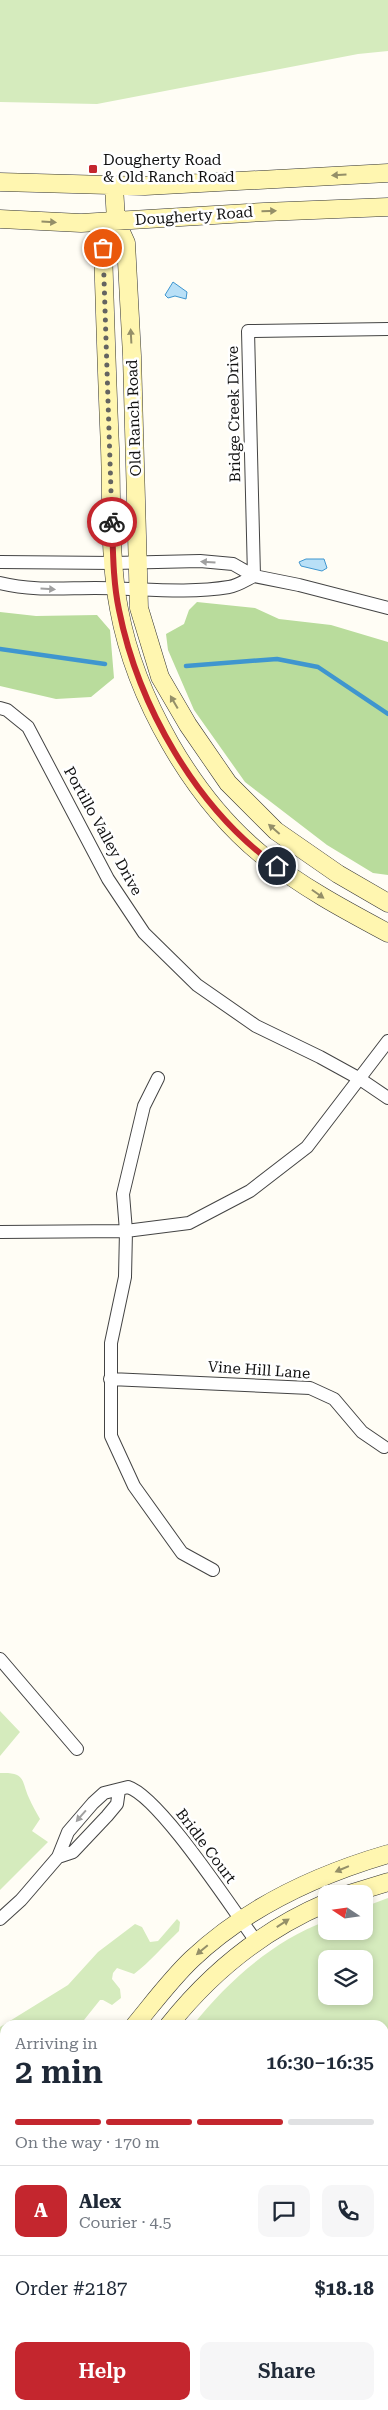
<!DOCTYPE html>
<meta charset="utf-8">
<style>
:root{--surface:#fff;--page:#f6f6f7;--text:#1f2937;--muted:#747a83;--line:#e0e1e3;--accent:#c4262e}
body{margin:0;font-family:"Roboto Serif",serif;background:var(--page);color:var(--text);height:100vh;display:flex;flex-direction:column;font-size:19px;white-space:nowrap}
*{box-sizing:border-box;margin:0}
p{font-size:16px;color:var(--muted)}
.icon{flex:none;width:28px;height:28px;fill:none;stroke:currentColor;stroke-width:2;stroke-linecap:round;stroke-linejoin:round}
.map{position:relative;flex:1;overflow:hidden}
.side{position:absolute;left:0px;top:2020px;width:389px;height:390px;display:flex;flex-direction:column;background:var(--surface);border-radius:15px 15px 0 0;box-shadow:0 2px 8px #0003}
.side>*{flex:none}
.needle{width:32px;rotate:283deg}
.buttons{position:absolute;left:318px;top:1885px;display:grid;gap:10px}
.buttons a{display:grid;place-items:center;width:55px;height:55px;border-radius:10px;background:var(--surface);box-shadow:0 2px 8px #0003;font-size:25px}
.pin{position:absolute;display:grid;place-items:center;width:42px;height:42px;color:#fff;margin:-21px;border:2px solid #fff;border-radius:50%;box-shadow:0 1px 5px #0007}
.courier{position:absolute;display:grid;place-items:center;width:50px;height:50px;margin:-25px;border:4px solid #c4262e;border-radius:50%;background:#fff;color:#222;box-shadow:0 1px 6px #0007}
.head em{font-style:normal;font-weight:600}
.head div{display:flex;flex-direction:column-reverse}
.head{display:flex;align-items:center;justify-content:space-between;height:85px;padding:0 15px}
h1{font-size:32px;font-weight:600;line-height:38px}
.bar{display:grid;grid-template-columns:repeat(4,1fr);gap:8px 5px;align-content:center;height:60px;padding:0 15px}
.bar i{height:6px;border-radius:4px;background:var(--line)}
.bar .selected{background:var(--accent)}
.bar p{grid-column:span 4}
.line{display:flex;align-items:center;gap:12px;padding:0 15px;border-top:1px solid var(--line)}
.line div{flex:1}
.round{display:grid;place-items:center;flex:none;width:52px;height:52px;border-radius:10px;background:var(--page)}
.primary-button{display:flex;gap:10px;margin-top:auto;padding:10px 15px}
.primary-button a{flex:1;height:58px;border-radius:10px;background:var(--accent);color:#fff;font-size:20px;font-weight:600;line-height:58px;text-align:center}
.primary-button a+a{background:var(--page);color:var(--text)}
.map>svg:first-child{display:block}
.green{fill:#d5ebbd;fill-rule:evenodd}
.forest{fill:#b9dc9c}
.water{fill:#b9e0f7;stroke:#3f96cf}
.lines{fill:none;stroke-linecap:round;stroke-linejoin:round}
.stream{stroke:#3f96cf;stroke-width:4.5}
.street-casing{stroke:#444;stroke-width:14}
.secondary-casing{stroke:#333;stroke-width:19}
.street{stroke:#fff;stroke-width:12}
.secondary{stroke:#fff6b0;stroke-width:18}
.oneway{fill:#948f68}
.oneway2{fill:#a0a0a0}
.done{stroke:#646461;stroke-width:5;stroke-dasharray:0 9}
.route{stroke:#c4262e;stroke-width:6}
.poi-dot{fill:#c4262e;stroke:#fff;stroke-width:2}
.labels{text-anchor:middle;stroke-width:5;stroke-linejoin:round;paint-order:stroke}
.poi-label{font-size:15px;fill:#111;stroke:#fff;text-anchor:start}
.street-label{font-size:15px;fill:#111;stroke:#fff}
</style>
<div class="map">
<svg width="388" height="2410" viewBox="0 0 388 2410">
<rect width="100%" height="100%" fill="#fffdf5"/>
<path class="green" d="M 0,0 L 388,0 L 388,51 L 358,54 L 97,104 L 0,102 Z
M 0,1711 L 20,1732 L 0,1756 Z
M 0,1773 C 26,1772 21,1780 29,1798 C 32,1805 36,1812 40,1819 L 32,1831 L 48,1842 L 0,1890 Z
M 388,1898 L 388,2175 L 384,2176 L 384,2025 L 193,2025 C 228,1981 273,1941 326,1921 L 326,1931 L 364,1931 L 364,1907 ZM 326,1959 L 364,1959 L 364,1996 L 326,1996 Z
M 177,1919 L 180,1922 L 179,1931 C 164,1945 150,1962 134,1974 L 117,1968 L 113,1973 L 112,1979 L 120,1989 L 121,1998 L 112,2005 L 103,2000 L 100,2000 L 80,2025 L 5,2025 L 5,2229 L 0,2228 L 0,2027 L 68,1985 L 98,1952 L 135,1924 L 142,1927 L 150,1942 L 158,1941 Z"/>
<path class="forest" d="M 197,602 L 255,608 L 279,619 L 331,625 L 388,642 L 388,875 L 373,873 L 327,845 L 245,782 L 194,710 L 168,650 L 166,634 L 184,624 L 189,610 Z
M 0,612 L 36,616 L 97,615 L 110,630 L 114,678 L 91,697 L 56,699 L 0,686 Z"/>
<path class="water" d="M 173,282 L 187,292 L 186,299 L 175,296 L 168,298 L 165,295 Z
M 306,559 L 324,559 L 327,568 L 322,571 L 301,566 L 299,562 Z"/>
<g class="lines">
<path class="stream" d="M 0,649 L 105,664
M 186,666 L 277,659 L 318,667 L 388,714"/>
<defs>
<path id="street" d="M 0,562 L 114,563 L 200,561 L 233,564 L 254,576 L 299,585 L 388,608
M 254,576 L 248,331 L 388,329
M 0,583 C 32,591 62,588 95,588 C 139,588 186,594 229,587 C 237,586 246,580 254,576
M 0,708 L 7,710 L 28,727 L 108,879 L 144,933 L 197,985 L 256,1026 L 320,1057 L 360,1079 L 388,1098
M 158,1078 L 144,1106 L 123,1194 L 126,1231 L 125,1277 L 111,1343 L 111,1436 L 134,1486 L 182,1553 L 213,1570
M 0,1232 L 126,1231 L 189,1223 L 250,1191 L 307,1147 L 388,1041
M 110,1379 L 310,1388 L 334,1399 L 362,1432 L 384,1447
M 0,1659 L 77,1749
M 58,1857 L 73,1852 L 107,1816 L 117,1804 L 119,1790
M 0,1919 L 21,1900 L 58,1857 L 68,1832 L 93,1803 L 104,1793 L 128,1787 C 160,1797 232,1909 256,1941
M 0,2339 L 5,2339
M 334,2405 L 334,2410"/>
<path id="secondary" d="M 0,182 L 145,186 L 388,173
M 114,186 L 116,221 L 126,243 L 132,356 L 139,608 L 160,677 L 188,725 L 228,783 L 276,831 L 338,874 L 388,903
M 0,219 L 81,223 L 264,212 L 388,207
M 116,221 L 103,248 C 105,315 107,381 110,448 C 112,501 109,557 119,609 C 135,697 192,798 262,855 C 300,886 345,910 388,933
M 349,1894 L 388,1882
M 135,2025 C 154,2002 171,1979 192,1959 C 247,1907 316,1875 388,1854
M 169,2025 C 212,1971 263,1930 326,1903
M 99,2405 L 101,2410"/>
</defs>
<use href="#street" class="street-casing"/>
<use href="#secondary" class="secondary-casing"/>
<use href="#street" class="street"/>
<use href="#secondary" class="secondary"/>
</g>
<defs><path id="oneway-solid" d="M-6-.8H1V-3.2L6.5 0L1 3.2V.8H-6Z" transform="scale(1.25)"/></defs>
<g class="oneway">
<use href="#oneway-solid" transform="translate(339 175) rotate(177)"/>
<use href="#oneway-solid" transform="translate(269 211) rotate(-2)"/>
<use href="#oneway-solid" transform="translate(49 222) rotate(3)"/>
<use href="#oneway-solid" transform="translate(131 336) rotate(-93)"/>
<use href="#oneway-solid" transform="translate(174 702) rotate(-120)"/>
<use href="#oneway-solid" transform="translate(274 829) rotate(-139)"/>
<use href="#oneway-solid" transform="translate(318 894) rotate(35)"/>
<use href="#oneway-solid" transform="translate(342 1869) rotate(157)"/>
<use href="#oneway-solid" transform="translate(283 1923) rotate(-33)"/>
<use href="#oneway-solid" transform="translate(202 1950) rotate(140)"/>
</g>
<g class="oneway2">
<use href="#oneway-solid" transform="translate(208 562) rotate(-176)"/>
<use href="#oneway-solid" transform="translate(48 589) rotate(3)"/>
<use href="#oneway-solid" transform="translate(81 1816) rotate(131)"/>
</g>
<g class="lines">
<path class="done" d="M 103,248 L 112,522"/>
<path class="route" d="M 112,522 C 113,551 113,582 119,610 C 138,705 196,809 277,866"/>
</g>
<rect class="poi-dot" x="88" y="164" width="10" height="10" rx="2.5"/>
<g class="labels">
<g class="poi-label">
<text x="103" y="165">Dougherty Road<tspan x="103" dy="17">&amp; Old Ranch Road</tspan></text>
</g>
<g class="street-label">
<text transform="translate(194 216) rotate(-4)" y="5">Dougherty Road</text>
<text transform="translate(234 414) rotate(-91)" y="5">Bridge Creek Drive</text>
<text transform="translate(134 418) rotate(-92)" y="5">Old Ranch Road</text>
<text transform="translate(103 831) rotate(61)" y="5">Portillo Valley Drive</text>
<text transform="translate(259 1370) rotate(4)" y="5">Vine Hill Lane</text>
<text transform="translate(206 1846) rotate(53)" y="5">Bridle Court</text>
</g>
</g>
</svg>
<div class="buttons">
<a><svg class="needle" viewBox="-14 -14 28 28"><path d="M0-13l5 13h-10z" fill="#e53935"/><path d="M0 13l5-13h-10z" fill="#747a83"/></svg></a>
<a><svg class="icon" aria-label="layers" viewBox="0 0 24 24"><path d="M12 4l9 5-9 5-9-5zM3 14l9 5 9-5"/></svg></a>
</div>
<div class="pin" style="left:103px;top:248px;background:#ea580c"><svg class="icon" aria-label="bag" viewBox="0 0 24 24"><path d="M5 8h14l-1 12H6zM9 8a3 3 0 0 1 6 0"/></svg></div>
<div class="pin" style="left:277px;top:866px;background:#1f2937"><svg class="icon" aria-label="home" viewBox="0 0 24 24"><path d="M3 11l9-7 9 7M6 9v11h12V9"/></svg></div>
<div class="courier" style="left:112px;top:522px"><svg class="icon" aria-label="bike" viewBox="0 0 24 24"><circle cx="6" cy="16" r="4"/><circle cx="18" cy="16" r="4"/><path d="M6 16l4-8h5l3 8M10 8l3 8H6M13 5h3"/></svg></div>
<section class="side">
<div class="head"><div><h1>2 min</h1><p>Arriving in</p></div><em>16:30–16:35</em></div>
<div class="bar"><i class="selected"></i><i class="selected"></i><i class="selected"></i><i></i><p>On the way · 170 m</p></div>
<div class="line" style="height:90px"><b class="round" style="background:var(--accent);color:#fff">A</b><div><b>Alex</b><p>Courier · 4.5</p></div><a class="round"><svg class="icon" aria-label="chat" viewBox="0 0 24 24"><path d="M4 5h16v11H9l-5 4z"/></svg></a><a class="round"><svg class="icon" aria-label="phone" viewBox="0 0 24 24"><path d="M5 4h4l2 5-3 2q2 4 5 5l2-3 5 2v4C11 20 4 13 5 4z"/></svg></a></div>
<div class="line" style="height:65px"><div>Order #2187</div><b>$18.18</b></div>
<div class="primary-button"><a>Help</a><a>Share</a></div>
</section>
</div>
